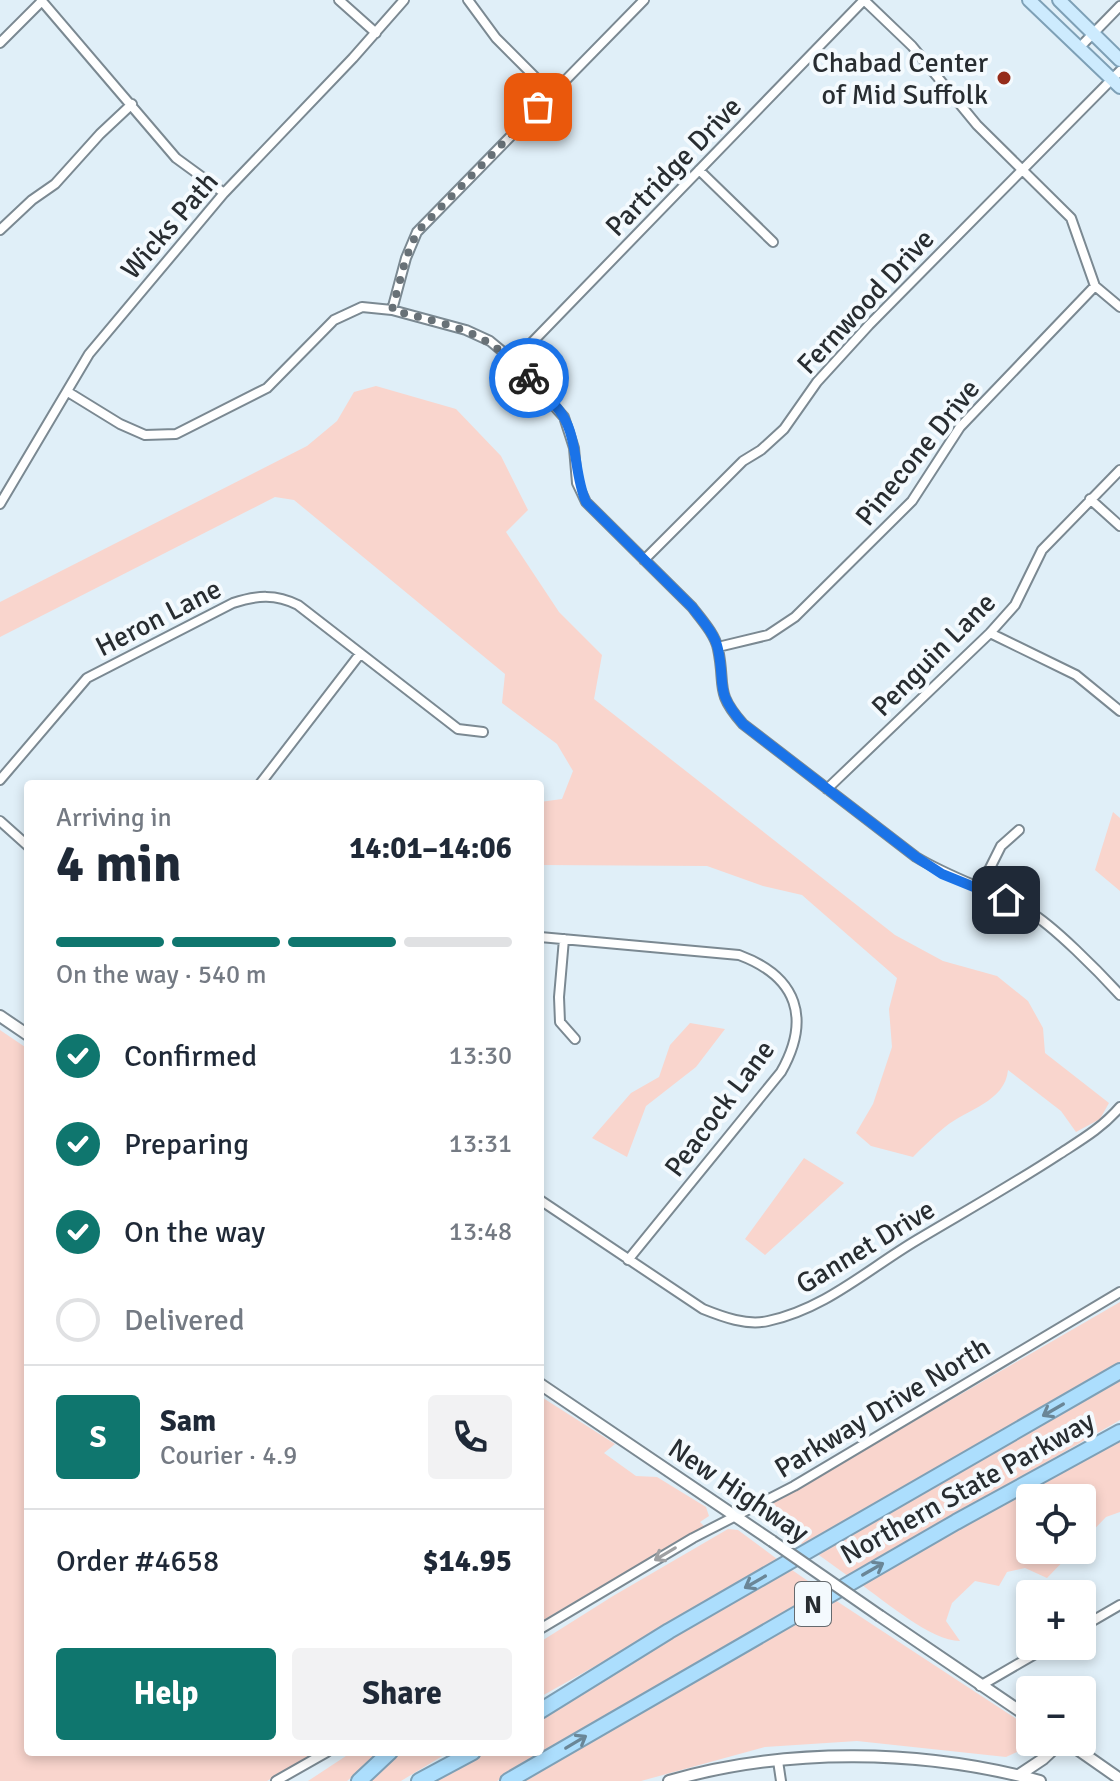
<!DOCTYPE html>
<meta charset="utf-8">
<style>
:root{--surface:#fff;--page:#f2f2f3;--text:#1f2937;--muted:#747a83;--line:#e0e1e3;--accent:#0f766e}
body{margin:0;font-family:Signika,sans-serif;background:var(--page);color:var(--text);height:100vh;display:flex;flex-direction:column;font-size:30px;white-space:nowrap}
*{box-sizing:border-box;margin:0}
p{font-size:26px;color:var(--muted)}
.icon{flex:none;width:44px;height:44px;fill:none;stroke:currentColor;stroke-width:2;stroke-linecap:round;stroke-linejoin:round}
.map{position:relative;flex:1;overflow:hidden}
.side{position:absolute;left:24px;top:780px;width:520px;height:976px;display:flex;flex-direction:column;background:var(--surface);border-radius:8px;box-shadow:0 4px 12px #0003}
.side>*{flex:none}
.buttons{position:absolute;left:1016px;top:1484px;display:grid;gap:16px}
.buttons a{display:grid;place-items:center;width:80px;height:80px;border-radius:8px;background:var(--surface);box-shadow:0 4px 12px #0003;font-size:40px}
.pin{position:absolute;display:grid;place-items:center;width:68px;height:68px;color:#fff;margin:-34px;border-radius:16px;box-shadow:0 4px 12px #0006}
.courier{position:absolute;display:grid;place-items:center;width:80px;height:80px;margin:-40px;border:6px solid #1a73e8;border-radius:50%;background:#fff;color:#222;box-shadow:0 2px 10px #0007}
.summary em{font-style:normal;font-weight:700}
.summary div{display:flex;flex-direction:column-reverse}
.summary{display:flex;align-items:center;justify-content:space-between;height:136px;padding:0 32px}
h1{font-size:52px;font-weight:700;line-height:60px}
.bar{display:grid;grid-template-columns:repeat(4,1fr);gap:12px 8px;align-content:center;height:96px;padding:0 32px}
.bar i{height:10px;border-radius:6px;background:var(--line)}
.bar .on{background:var(--accent)}
.bar p{grid-column:span 4}
.line{display:flex;align-items:center;gap:20px;padding:0 32px;border-top:2px solid var(--line)}
.line div{flex:1}
.round{display:grid;place-items:center;flex:none;width:84px;height:84px;border-radius:8px;background:var(--page)}
ol{padding:0 32px;list-style:none}
li{display:flex;align-items:center;gap:24px;height:88px}
li p{margin-inline-start:auto}
li .icon{padding:8px;border-radius:50%;background:var(--accent);color:#fff;stroke-width:4}
li:last-child{color:var(--muted)}
li i{width:44px;height:44px;border:4px solid var(--line);border-radius:50%}
.cta{display:flex;gap:16px;margin-top:auto;padding:16px 32px}
.cta a{flex:1;height:92px;border-radius:8px;background:var(--accent);color:#fff;font-size:32px;font-weight:700;line-height:92px;text-align:center}
.cta a+a{background:var(--page);color:var(--text)}
.map>svg:first-child{display:block}
.green{fill:#f9d5cd}
.lines{fill:none;stroke-linecap:round;stroke-linejoin:round}
.minor-casing{stroke:#7b8992;stroke-width:12}
.tertiary-casing{stroke:#7b8992;stroke-width:14}
.primary-casing{stroke:#7ea0b6;stroke-width:16}
.motorway-casing{stroke:#7ea0b6;stroke-width:18}
.minor{stroke:#fff;stroke-width:8}
.tertiary{stroke:#fff;stroke-width:10}
.primary{stroke:#cdebfe;stroke-width:12}
.motorway{stroke:#acdefd;stroke-width:14}
.tertiary-bridge-casing{stroke:#7b8992;stroke-width:14;stroke-linecap:butt}
.tertiary-bridge{stroke:#fff;stroke-width:10}
.oneway{stroke:#6a8697}
.oneway2{stroke:#9ea0a2}
.done{stroke:#687177;stroke-width:8;stroke-dasharray:0 14.4}
.route{stroke:#1a73e8;stroke-width:10}
.poi-dot{fill:#952c1a;stroke:#f4fafe;stroke-width:3}
.labels{text-anchor:middle;stroke-width:8;stroke-linejoin:round;paint-order:stroke}
.shield{fill:#f4fafe;stroke:#656a6e;stroke-width:2}
.shield-label{font-size:26px;font-weight:bold;fill:#282d31}
.poi-label{font-size:28px;fill:#282d31;stroke:#f4fafe;text-anchor:end}
.street-label{font-size:28px;fill:#282d31;stroke:#f4fafe}
</style>
<div class="map">
<svg width="1120" height="1781" viewBox="0 0 1120 1781">
<rect width="100%" height="100%" fill="#e0eff8"/>
<path class="green" d="M 376,386 L 456,409 L 501,456 L 528,510 L 506,532 L 559,612 L 602,655 L 594,699 L 895,935 L 943,961 L 997,976 L 1028,1001 L 1043,1028 L 1045,1053 L 1109,1103 L 1100,1119 L 1076,1132 L 1061,1111 L 1008,1070 C 1005,1102 967,1109 945,1127 C 934,1136 923,1147 913,1157 L 871,1146 L 856,1133 L 873,1104 L 892,1047 L 889,1009 L 897,978 L 802,895 L 763,886 L 707,866 L 540,865 L 540,802 L 562,799 L 573,771 L 557,744 L 502,703 L 505,674 L 294,500 L 275,497 L 0,637 L 0,602 L 307,446 L 337,421 L 354,392 Z
M 1113,812 L 1120,818 L 1120,891 L 1095,870 Z
M 690,1023 L 725,1029 L 696,1067 L 646,1106 L 627,1157 L 592,1138 L 631,1093 L 659,1077 L 670,1045 Z
M 0,1030 L 28,1049 L 28,1752 L 317,1752 L 267,1781 L 0,1781 Z
M 804,1158 L 844,1183 L 765,1255 L 745,1239 Z
M 1120,1302 L 1120,1363 L 805,1546 L 766,1519 L 768,1506 Z
M 1120,1378 L 1120,1420 L 848,1576 L 816,1553 Z
M 540,1396 L 615,1444 L 604,1453 L 636,1476 L 657,1477 L 706,1507 L 709,1516 L 700,1522 L 704,1526 L 540,1622 Z
M 1120,1437 L 1120,1512 L 1106,1517 L 1082,1542 L 1082,1498 L 1030,1498 L 1030,1550 L 1074,1550 L 1047,1578 L 1025,1568 L 1007,1572 L 999,1586 L 975,1581 L 952,1603 L 946,1621 L 960,1641 C 931,1641 885,1601 859,1583 Z
M 728,1529 L 738,1530 L 781,1562 L 540,1697 L 540,1642 L 613,1596 Z
M 792,1570 L 824,1592 L 497,1781 L 426,1781 L 476,1752 L 540,1752 L 540,1715 L 675,1634 Z
M 835,1600 L 1030,1728 L 1030,1742 L 1039,1742 L 1006,1757 L 857,1741 L 765,1747 L 641,1781 L 521,1781 Z
M 352,1752 L 381,1752 L 347,1781 L 308,1781 Z
M 396,1752 L 449,1752 L 401,1781 L 366,1781 Z"/>
<g class="lines">
<defs>
<path id="minor" d="M 41,0 L 176,158 L 224,193
M 339,0 L 376,33
M 468,0 L 496,38 L 551,93
M 864,0 L 912,46 L 977,125 L 1071,218 L 1095,286 L 1120,307
M 0,43 L 42,1
M 1079,48 L 1120,6
M 699,170 L 773,242
M 0,230 L 32,200 L 55,184 L 100,134 L 132,104
M 392,310 L 406,258 L 417,232 L 644,0
M 514,361 L 864,0
M 68,392 L 120,424 L 145,435 L 176,434 L 267,388 L 334,320 L 362,307 L 392,310 L 466,330 L 490,341 L 514,361 L 564,417 L 574,448 L 577,483 L 586,502 L 692,607 C 701,619 715,634 718,649 C 726,687 714,691 743,724 L 916,857 C 952,879 992,890 1028,911 C 1053,925 1100,973 1120,995
M 1090,499 L 1120,526
M 0,504 L 89,354 L 224,193 L 353,58 L 404,0
M 644,560 L 743,461 L 761,450 L 784,429 L 817,382 L 869,325 L 1120,71
M 990,633 L 1076,675 L 1120,711
M 718,647 L 768,635 L 795,617 L 912,501 L 960,427 L 1095,286
M 0,780 L 87,678 L 233,603 C 257,595 276,594 298,605 L 458,729 L 483,732
M 260,784 L 360,654
M 827,789 L 990,633 L 1015,605 L 1042,550 L 1120,470
M 0,821 L 28,846
M 980,888 L 1001,846 L 1019,830
M 540,937 L 739,955 C 798,977 811,1019 781,1072 L 628,1260
M 564,939 L 559,997 L 560,1022 L 575,1039
M 540,1200 L 703,1309 C 723,1317 747,1326 768,1321 C 825,1309 868,1269 917,1240 C 964,1212 1012,1185 1058,1155 C 1081,1140 1102,1128 1120,1107
M 1082,1627 L 1120,1605
M 540,1629 L 693,1538 L 794,1486 L 1120,1292
M 980,1686 L 1049,1646
M 778,1761 L 781,1781
M 276,1781 L 327,1752"/>
<path id="tertiary" d="M 0,1016 L 28,1035
M 540,1384 L 772,1541
M 880,1616 L 1030,1718
M 1067,1742 L 1120,1779
M 1019,1775 L 1043,1759 L 1061,1742
M 669,1781 C 786,1747 922,1749 1040,1781"/>
<path id="primary" d="M 1029,0 L 1120,87
M 1059,0 L 1120,60"/>
<path id="motorway" d="M 540,1711 L 669,1631 L 1120,1371
M 359,1781 L 390,1752
M 419,1781 L 473,1752
M 508,1781 L 956,1522 L 1120,1432"/>
</defs>
<use href="#minor" class="minor-casing"/>
<use href="#tertiary" class="tertiary-casing"/>
<use href="#primary" class="primary-casing"/>
<use href="#motorway" class="motorway-casing"/>
<use href="#minor" class="minor"/>
<use href="#tertiary" class="tertiary"/>
<use href="#primary" class="primary"/>
<use href="#motorway" class="motorway"/>
<defs>
<path id="tertiary-bridge" d="M 772,1541 L 880,1616"/>
</defs>
<use href="#tertiary-bridge" class="tertiary-bridge-casing"/>
<use href="#tertiary-bridge" class="tertiary-bridge"/>
</g>
<defs><path id="oneway-shaft" d="M-6 0H5M1.5-3L5.5 0L1.5 3" fill="none" stroke-width="1.6" stroke-linecap="round" stroke-linejoin="round" transform="scale(2)"/></defs>
<g class="oneway">
<use href="#oneway-shaft" transform="translate(1053 1410) rotate(150)"/>
<use href="#oneway-shaft" transform="translate(873 1569) rotate(-30)"/>
<use href="#oneway-shaft" transform="translate(755 1582) rotate(150)"/>
<use href="#oneway-shaft" transform="translate(576 1742) rotate(-31)"/>
</g>
<use class="oneway2" href="#oneway-shaft" transform="translate(665 1554) rotate(149)"/>
<g class="lines">
<path class="done" d="M 529,378 C 484,328 454,327 392,310 L 406,258 L 417,232 L 538,107"/>
<path class="route" d="M 529,378 C 540,390 555,402 563,416 C 578,440 574,475 586,502 L 692,607 C 701,619 715,634 718,649 C 726,687 714,690 743,724 L 916,857 L 942,874 L 1006,900"/>
</g>
<circle class="poi-dot" cx="1004" cy="78" r="8"/>
<g class="labels">
<rect class="shield" x="795" y="1582" width="36" height="44" rx="6"/>
<g class="shield-label">
<text x="813" y="1613">N</text>
</g>
<g class="poi-label">
<text x="988" y="72">Chabad Center<tspan x="988" dy="32">of Mid Suffolk</tspan></text>
</g>
<g class="street-label">
<text transform="translate(673 166) rotate(-46)" y="10">Partridge Drive</text>
<text transform="translate(169 225) rotate(-49)" y="10">Wicks Path</text>
<text transform="translate(865 301) rotate(-47)" y="10">Fernwood Drive</text>
<text transform="translate(917 452) rotate(-51)" y="10">Pinecone Drive</text>
<text transform="translate(158 617) rotate(-27)" y="10">Heron Lane</text>
<text transform="translate(933 654) rotate(-45)" y="10">Penguin Lane</text>
<text transform="translate(719 1108) rotate(-53)" y="10">Peacock Lane</text>
<text transform="translate(865 1246) rotate(-31)" y="10">Gannet Drive</text>
<text transform="translate(882 1407) rotate(-31)" y="10">Parkway Drive North</text>
<text transform="translate(967 1487) rotate(-29)" y="10">Northern State Parkway</text>
<text transform="translate(739 1490) rotate(34)" y="10">New Highway</text>
</g>
</g>
</svg>
<div class="buttons">
<a><svg class="icon" aria-label="locate" viewBox="0 0 24 24"><circle cx="12" cy="12" r="6"/><path d="M12 2v4M12 18v4M2 12h4M18 12h4"/></svg></a>
<a>+</a>
<a>−</a>
</div>
<div class="pin" style="left:538px;top:107px;background:#ea580c"><svg class="icon" aria-label="bag" viewBox="0 0 24 24"><path d="M5 8h14l-1 12H6zM9 8a3 3 0 0 1 6 0"/></svg></div>
<div class="pin" style="left:1006px;top:900px;background:#1f2937"><svg class="icon" aria-label="home" viewBox="0 0 24 24"><path d="M3 11l9-7 9 7M6 9v11h12V9"/></svg></div>
<div class="courier" style="left:529px;top:378px"><svg class="icon" aria-label="bike" viewBox="0 0 24 24"><circle cx="6" cy="16" r="4"/><circle cx="18" cy="16" r="4"/><path d="M6 16l4-8h5l3 8M10 8l3 8H6M13 5h3"/></svg></div>
<section class="side">
<div class="summary"><div><h1>4 min</h1><p>Arriving in</p></div><em>14:01–14:06</em></div>
<div class="bar"><i class="on"></i><i class="on"></i><i class="on"></i><i></i><p>On the way · 540 m</p></div>
<ol>
<li><svg class="icon" aria-label="check" viewBox="0 0 24 24"><path d="M5 12l5 5 9-10"/></svg>Confirmed<p>13:30</p></li>
<li><svg class="icon" aria-label="check" viewBox="0 0 24 24"><path d="M5 12l5 5 9-10"/></svg>Preparing<p>13:31</p></li>
<li><svg class="icon" aria-label="check" viewBox="0 0 24 24"><path d="M5 12l5 5 9-10"/></svg>On the way<p>13:48</p></li>
<li><i></i>Delivered</li>
</ol>
<div class="line" style="height:144px"><b class="round" style="background:var(--accent);color:#fff">S</b><div><b>Sam</b><p>Courier · 4.9</p></div><a class="round"><svg class="icon" aria-label="phone" viewBox="0 0 24 24"><path d="M5 4h4l2 5-3 2q2 4 5 5l2-3 5 2v4C11 20 4 13 5 4z"/></svg></a></div>
<div class="line" style="height:104px"><div>Order #4658</div><b>$14.95</b></div>
<div class="cta"><a>Help</a><a>Share</a></div>
</section>
</div>
